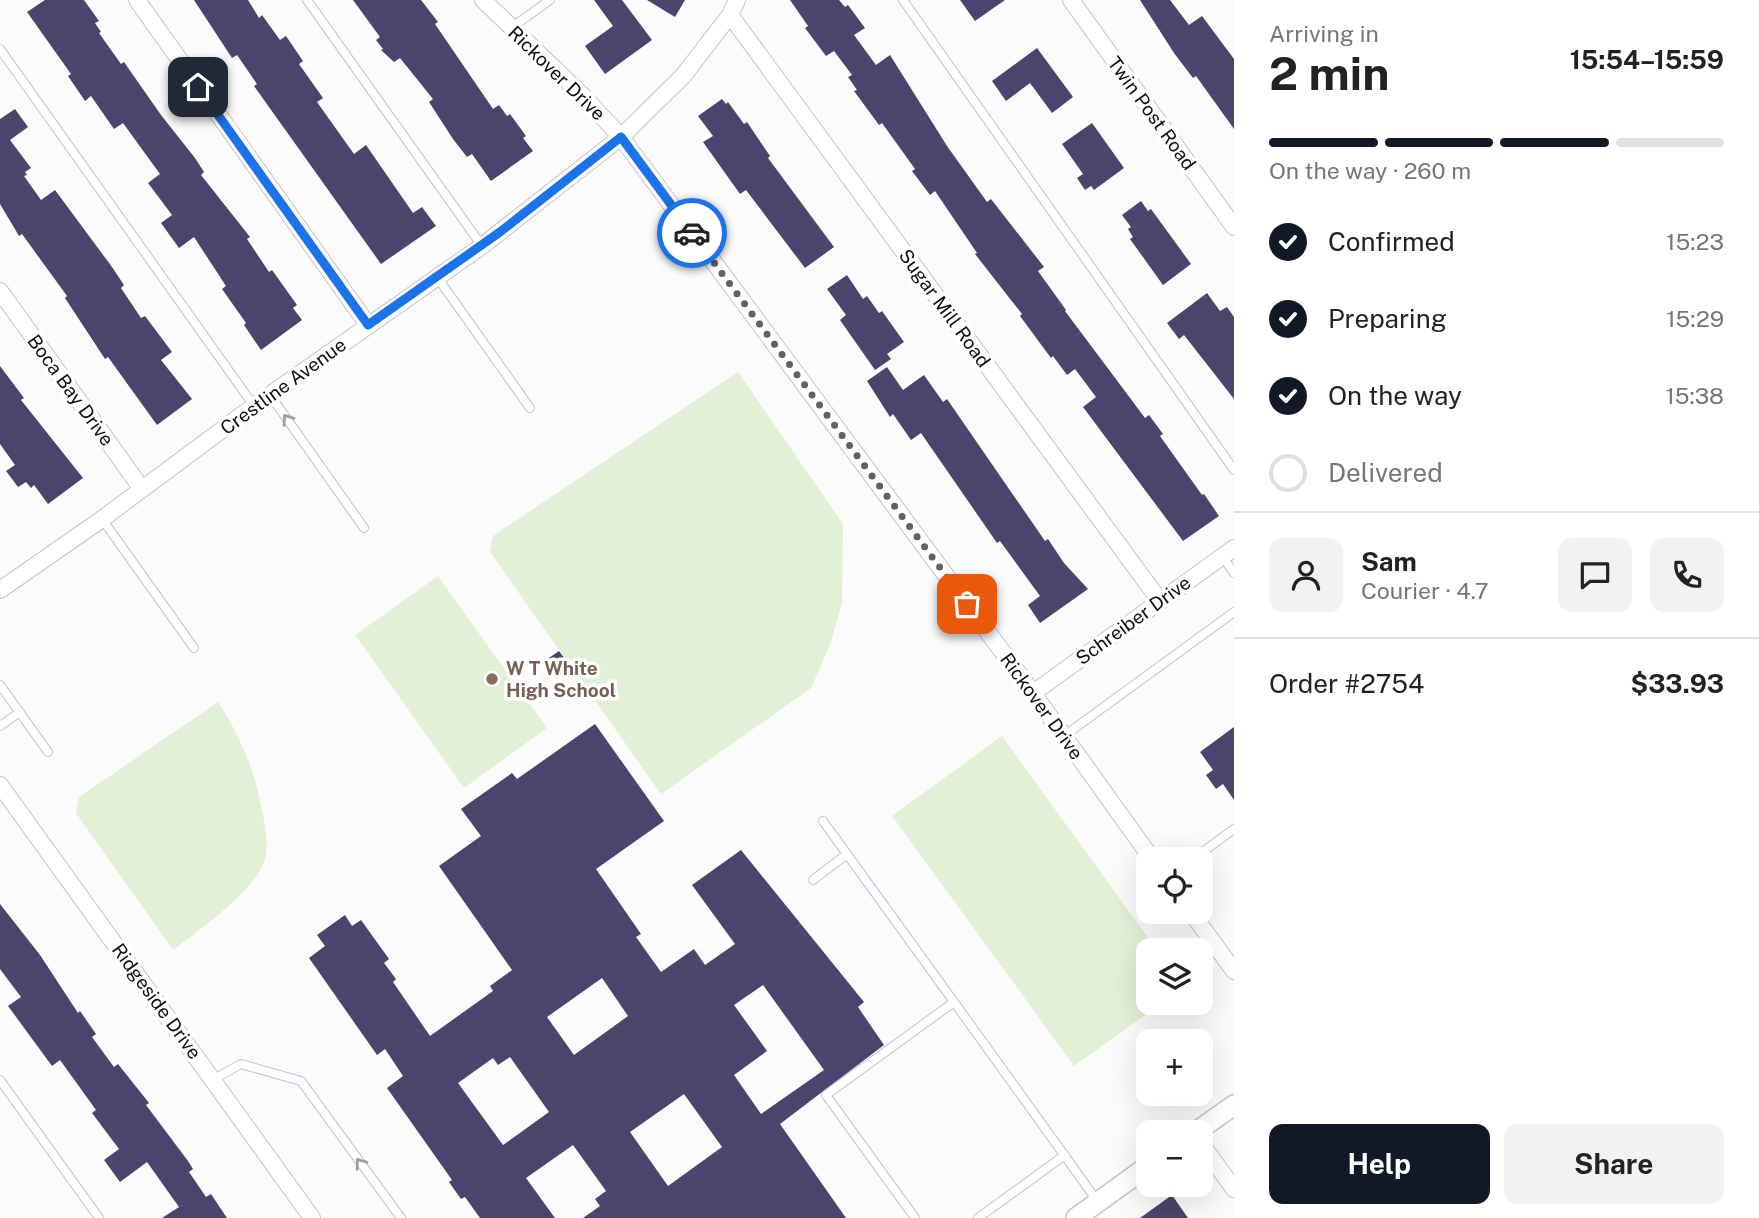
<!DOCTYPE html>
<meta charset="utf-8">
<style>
:root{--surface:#fff;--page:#f2f2f2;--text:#222;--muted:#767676;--line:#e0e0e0;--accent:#111827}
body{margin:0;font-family:"Public Sans",sans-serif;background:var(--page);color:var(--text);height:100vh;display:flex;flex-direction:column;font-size:26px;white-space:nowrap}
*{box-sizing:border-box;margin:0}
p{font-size:23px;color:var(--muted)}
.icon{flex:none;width:38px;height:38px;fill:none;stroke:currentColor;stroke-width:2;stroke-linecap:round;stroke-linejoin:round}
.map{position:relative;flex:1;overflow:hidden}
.details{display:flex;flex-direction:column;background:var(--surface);width:525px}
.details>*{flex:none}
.tools{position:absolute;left:1136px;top:847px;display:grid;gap:14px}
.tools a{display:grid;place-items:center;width:77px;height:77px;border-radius:14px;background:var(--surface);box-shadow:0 7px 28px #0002;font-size:35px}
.pin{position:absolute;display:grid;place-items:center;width:60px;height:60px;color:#fff;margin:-30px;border-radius:14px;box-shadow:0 4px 10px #0006}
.courier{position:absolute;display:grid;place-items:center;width:70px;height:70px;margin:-35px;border:5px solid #1a73e8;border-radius:50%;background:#fff;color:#222;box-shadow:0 2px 9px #0007}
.headline em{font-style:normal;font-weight:700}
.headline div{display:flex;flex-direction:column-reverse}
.headline{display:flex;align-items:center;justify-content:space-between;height:119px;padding:0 35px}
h1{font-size:46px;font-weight:700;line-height:52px}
.bar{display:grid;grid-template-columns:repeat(4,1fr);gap:10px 7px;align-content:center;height:84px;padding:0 35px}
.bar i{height:9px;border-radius:5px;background:var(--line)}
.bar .on{background:var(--accent)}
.bar p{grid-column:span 4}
.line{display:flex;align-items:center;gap:18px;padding:0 35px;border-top:2px solid var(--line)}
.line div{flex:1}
.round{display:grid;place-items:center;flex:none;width:74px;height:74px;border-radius:14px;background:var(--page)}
ol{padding:0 35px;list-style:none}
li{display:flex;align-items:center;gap:21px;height:77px}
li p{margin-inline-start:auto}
li .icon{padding:7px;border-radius:50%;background:var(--accent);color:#fff;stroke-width:4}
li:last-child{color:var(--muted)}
li i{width:38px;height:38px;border:4px solid var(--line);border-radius:50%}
.primary-button{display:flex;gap:14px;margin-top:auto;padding:14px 35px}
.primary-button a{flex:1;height:80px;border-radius:14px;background:var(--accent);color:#fff;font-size:28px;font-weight:700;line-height:80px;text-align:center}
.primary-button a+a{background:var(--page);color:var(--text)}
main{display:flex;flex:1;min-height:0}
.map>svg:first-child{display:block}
.green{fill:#e0f1d5}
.building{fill:#49456c;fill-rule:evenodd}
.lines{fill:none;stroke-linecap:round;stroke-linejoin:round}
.service-casing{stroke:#c5bfd8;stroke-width:10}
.minor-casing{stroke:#c5bfd8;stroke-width:18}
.tertiary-casing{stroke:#c5bfd8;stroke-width:22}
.service{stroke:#fff;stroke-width:8}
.minor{stroke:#fff;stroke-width:16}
.tertiary{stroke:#fff;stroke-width:19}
.oneway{stroke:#9f9ea1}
.done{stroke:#616065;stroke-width:7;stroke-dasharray:0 12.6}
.route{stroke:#1a73e8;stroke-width:9}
.education-dot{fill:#8d6e63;stroke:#fff;stroke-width:2.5}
.labels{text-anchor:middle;stroke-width:7;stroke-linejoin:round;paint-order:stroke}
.street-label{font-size:19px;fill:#0e0c14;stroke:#fff}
.education-label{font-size:19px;font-weight:bold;fill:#785e54;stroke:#fff;text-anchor:start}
</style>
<main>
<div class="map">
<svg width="1234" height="1218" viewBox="0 0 1234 1218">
<rect width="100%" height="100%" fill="#fbfbfb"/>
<path class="green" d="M 738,372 L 843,524 L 842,603 L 831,642 L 811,688 L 661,794 L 490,552 L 493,536 Z
M 438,576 L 547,728 L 464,788 L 355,635 Z
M 218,702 C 242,739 255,771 263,815 C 266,833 270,850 262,867 C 248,895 198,931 173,950 L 76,813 L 79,797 Z
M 1002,736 L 1157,950 L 1148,950 L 1148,1003 L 1162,1003 L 1074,1066 L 892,816 Z"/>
<path class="building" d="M 45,0 L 84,0 L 99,21 L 95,23 L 101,32 L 99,33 L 121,64 L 124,62 L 161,115 L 195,158 L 204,172 L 201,175 L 250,237 L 247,239 L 269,272 L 272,270 L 297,305 L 293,308 L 302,320 L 261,350 L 244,325 L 246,323 L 222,289 L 226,286 L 194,237 L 179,248 L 161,223 L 172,215 L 148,183 L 160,174 L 123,123 L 114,129 L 91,96 L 85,101 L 68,76 L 71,74 L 27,12 Z
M 194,0 L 248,0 L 259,18 L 262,15 L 280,40 L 286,36 L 303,61 L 299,64 L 323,98 L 317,102 L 354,154 L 366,145 L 413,213 L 422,207 L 436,226 L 381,264 L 254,86 L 257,84 L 237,55 L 232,58 Z
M 353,0 L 421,0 L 438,22 L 435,24 L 493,109 L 499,105 L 507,116 L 510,114 L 526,136 L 523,138 L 533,151 L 491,181 L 472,154 L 467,157 L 453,139 L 429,102 L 433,99 L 400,58 L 394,62 L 381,50 L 383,49 L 376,40 L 380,37 Z
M 594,0 L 622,0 L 652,40 L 605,74 L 585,46 L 613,26 Z
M 647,0 L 685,0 L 675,17 Z
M 790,0 L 839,0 L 845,7 L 848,5 L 865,28 L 854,35 L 876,65 L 890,55 L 947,146 L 987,202 L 991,199 L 1044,267 L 1038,271 L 1066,310 L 1065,311 L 1145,418 L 1149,415 L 1163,434 L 1160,436 L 1202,495 L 1204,494 L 1219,516 L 1183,541 L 1083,407 L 1096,397 L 1075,369 L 1067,375 L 1053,356 L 1051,358 L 1020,316 L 1022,314 L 975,254 L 977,253 L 935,191 L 930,195 L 912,171 L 915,169 L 882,123 L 879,125 L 854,91 L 857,90 L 848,77 L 852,75 L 834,51 L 826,56 L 805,28 L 808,26 Z
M 960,0 L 1005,0 L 975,21 Z
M 1140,0 L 1170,0 L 1189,25 L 1202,16 L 1234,59 L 1234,129 L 1196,76 L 1193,78 L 1174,53 Z
M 1037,48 L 1073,97 L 1052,113 L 1030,83 L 1006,101 L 992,81 Z
M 722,99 L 726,104 L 728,102 L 744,124 L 747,122 L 770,156 L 768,158 L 834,247 L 805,268 L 746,190 L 740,194 L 703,142 L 713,136 L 698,116 Z
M 15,109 L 28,127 L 10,140 L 31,168 L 25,172 L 27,175 L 24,176 L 41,200 L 55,190 L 112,267 L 124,285 L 121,288 L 141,318 L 145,316 L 172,352 L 161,360 L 192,399 L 157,425 L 108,357 L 105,359 L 65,298 L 67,296 L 22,234 L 19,236 L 0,204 L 0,119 Z
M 1092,123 L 1124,168 L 1094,190 L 1091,186 L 1085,190 L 1077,178 L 1083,174 L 1062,144 Z
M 1141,201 L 1148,211 L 1151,209 L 1191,264 L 1163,285 L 1130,239 L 1133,237 L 1128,229 L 1131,227 L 1122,215 Z
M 847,275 L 863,299 L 867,296 L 879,313 L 882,311 L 904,342 L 887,354 L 891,359 L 875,370 L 840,320 L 846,315 L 827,289 Z
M 1207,293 L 1220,311 L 1227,307 L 1234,317 L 1234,399 L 1184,335 L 1179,339 L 1167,323 Z
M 0,366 L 24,398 L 21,400 L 83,478 L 48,504 L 34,485 L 31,488 L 26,482 L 18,487 L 6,471 L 15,465 L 0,444 Z
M 887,367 L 903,390 L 924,375 L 943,402 L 947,399 L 1045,541 L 1048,539 L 1064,563 L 1088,589 L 1040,623 L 1028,605 L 1040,596 L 1000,541 L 997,543 L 921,433 L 911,440 L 893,414 L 890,417 L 867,381 Z
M 559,651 L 568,663 L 555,673 L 546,660 Z
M 595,724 L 664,821 L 596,869 L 641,934 L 636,937 L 661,972 L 694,949 L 705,965 L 735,944 L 692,885 L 741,850 L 864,1002 L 858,1007 L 884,1045 L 780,1124 L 846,1218 L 583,1218 L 600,1206 L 595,1199 L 606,1191 L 573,1145 L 526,1178 L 555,1218 L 480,1218 L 465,1197 L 461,1199 L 449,1182 L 452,1180 L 387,1088 L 403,1076 L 385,1049 L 377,1055 L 309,958 L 325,946 L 317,935 L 345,915 L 352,926 L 361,920 L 389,959 L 384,963 L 396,979 L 393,982 L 430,1036 L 493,991 L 490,986 L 512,970 L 439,866 L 481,836 L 461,809 L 512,773 L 517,779 ZM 602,978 L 628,1016 L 574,1055 L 547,1017 ZM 763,985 L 824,1070 L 761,1114 L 734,1075 L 767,1051 L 734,1005 ZM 510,1057 L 549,1112 L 503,1145 L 458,1083 L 493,1058 L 498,1065 ZM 684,1094 L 722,1147 L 668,1186 L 630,1132 Z
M 1234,727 L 1234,800 L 1223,784 L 1216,789 L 1206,775 L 1213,770 L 1200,752 Z
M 0,904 L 40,955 L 78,1013 L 80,1011 L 96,1034 L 92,1037 L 114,1067 L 118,1064 L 149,1103 L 146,1105 L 188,1161 L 193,1169 L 189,1172 L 206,1197 L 211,1194 L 227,1218 L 162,1218 L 179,1207 L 147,1162 L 120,1182 L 104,1160 L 119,1149 L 92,1113 L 96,1110 L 60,1060 L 52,1066 L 8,1006 L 21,997 L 0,969 Z
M 1172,1195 L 1188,1218 L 1140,1218 Z"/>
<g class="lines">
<defs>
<path id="service" d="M 307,0 L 482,246
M 903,0 L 1234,470
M 511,28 L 550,0
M 0,49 L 254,406
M 437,277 L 530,408
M 270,395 L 364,528
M 102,519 L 194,648
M 1222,556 L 1234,573
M 0,685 L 48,752
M 0,726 L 20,712
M 1064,736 L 1234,612
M 823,821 L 954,1002
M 1193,859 L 1234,829
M 813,880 L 847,854
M 214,1079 L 241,1064 L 301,1081 L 401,1218
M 0,1080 L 99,1218
M 915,1218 L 826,1095 L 954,1002 L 1098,1202
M 978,1218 L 1065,1155"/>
<path id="minor" d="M 137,0 L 368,325
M 483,0 L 584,97 L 621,137 L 1033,693 L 1152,859
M 1071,0 L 1234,227
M 730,15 L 1160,601
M 0,291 L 142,489
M 0,590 L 102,519 L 254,406 L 482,246 L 621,137 L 683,76 L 730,15 L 737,0
M 1033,693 L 1234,548
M 0,785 L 312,1218
M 1191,912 L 1234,971
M 1200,1142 L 1234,1189"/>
<path id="tertiary" d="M 1196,1132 L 1234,1105
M 1076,1218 L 1148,1166"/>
</defs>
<use href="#service" class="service-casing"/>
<use href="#minor" class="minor-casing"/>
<use href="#tertiary" class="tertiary-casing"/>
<use href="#service" class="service"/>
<use href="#minor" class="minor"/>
<use href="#tertiary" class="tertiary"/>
</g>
<defs><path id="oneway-chevron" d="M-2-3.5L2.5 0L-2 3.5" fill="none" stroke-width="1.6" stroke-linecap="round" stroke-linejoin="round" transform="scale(1.75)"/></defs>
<g class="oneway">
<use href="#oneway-chevron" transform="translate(287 419) rotate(-125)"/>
<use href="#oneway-chevron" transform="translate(360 1163) rotate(-126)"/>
</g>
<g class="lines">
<path class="done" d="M 692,233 L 967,604"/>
<path class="route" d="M 198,87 L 368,325 L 500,232 L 621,137 L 692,233"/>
</g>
<circle class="education-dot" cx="492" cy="679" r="7"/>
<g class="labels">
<g class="street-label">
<text transform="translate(557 73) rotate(44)" y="7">Rickover Drive</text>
<text transform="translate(1152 113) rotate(54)" y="7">Twin Post Road</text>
<text transform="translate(945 308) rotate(54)" y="7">Sugar Mill Road</text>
<text transform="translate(283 386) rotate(-36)" y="7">Crestline Avenue</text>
<text transform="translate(71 390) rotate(54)" y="7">Boca Bay Drive</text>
<text transform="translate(1133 620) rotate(-36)" y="7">Schreiber Drive</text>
<text transform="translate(1042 706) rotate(54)" y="7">Rickover Drive</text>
<text transform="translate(157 1001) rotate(54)" y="7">Ridgeside Drive</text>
</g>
<g class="education-label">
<text x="506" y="675">W T White<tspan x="506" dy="22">High School</tspan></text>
</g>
</g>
</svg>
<div class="tools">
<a><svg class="icon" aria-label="locate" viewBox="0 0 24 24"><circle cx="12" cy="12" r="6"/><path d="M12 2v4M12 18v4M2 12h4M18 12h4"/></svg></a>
<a><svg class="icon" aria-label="layers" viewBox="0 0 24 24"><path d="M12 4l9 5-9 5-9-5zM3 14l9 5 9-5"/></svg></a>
<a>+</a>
<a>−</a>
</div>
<div class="pin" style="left:967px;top:604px;background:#ea580c"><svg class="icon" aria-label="bag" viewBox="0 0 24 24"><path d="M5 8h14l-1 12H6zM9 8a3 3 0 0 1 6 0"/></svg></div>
<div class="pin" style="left:198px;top:87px;background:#1f2937"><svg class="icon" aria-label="home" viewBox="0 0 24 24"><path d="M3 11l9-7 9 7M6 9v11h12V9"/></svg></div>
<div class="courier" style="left:692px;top:233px"><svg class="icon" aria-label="car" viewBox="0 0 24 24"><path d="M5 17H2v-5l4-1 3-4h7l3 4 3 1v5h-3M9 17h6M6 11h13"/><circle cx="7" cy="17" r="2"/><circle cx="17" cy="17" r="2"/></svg></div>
</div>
<section class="details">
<div class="headline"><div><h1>2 min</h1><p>Arriving in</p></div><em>15:54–15:59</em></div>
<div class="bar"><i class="on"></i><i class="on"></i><i class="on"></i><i></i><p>On the way · 260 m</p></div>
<ol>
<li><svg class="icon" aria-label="check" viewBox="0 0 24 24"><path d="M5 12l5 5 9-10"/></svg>Confirmed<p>15:23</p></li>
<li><svg class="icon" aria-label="check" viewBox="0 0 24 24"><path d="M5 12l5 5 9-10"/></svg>Preparing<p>15:29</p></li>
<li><svg class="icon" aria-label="check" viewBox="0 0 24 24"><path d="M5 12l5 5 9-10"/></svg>On the way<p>15:38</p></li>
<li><i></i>Delivered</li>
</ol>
<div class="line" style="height:126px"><a class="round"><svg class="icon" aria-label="person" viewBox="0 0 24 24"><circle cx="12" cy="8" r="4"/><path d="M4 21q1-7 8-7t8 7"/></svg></a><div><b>Sam</b><p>Courier · 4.7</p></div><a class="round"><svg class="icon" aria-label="chat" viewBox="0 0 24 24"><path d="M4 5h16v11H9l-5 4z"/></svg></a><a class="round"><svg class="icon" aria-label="phone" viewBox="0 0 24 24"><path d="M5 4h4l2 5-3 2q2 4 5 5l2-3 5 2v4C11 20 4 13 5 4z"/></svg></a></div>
<div class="line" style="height:91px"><div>Order #2754</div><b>$33.93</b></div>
<div class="primary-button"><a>Help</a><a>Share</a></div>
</section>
</main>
